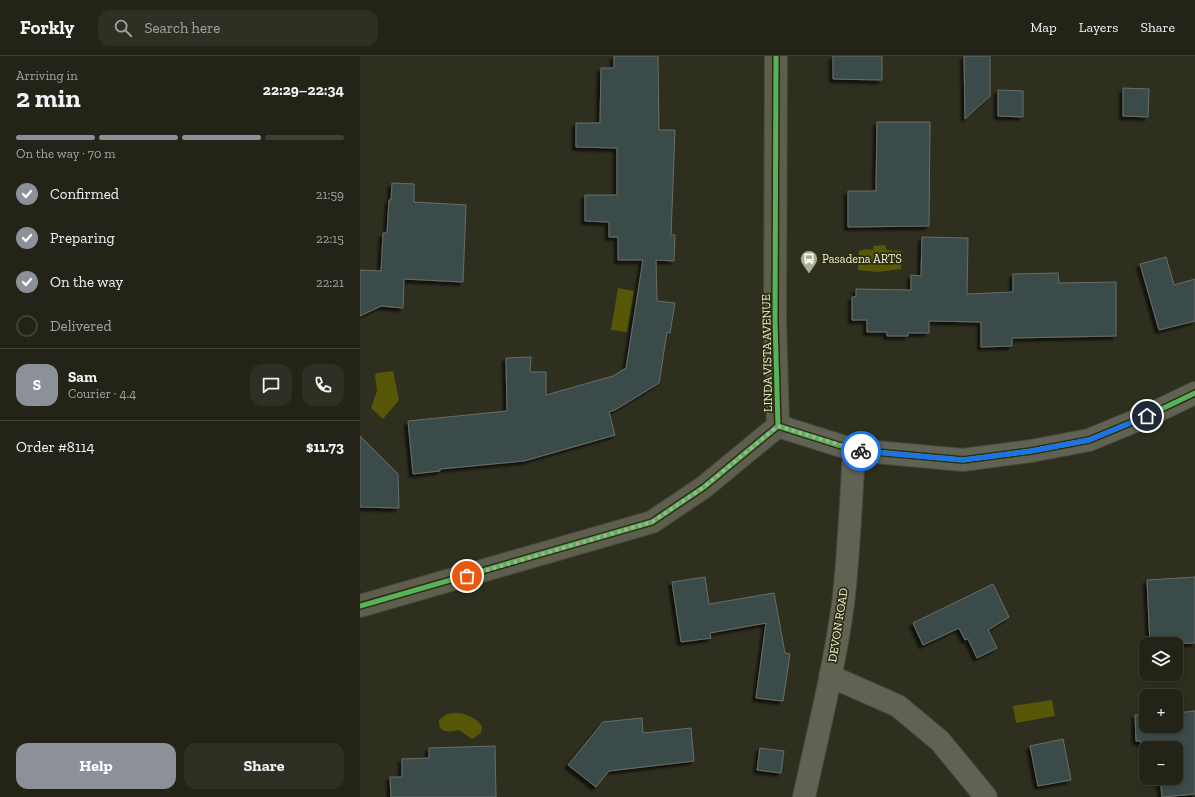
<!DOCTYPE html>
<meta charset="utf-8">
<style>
:root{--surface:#232317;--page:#2f2f24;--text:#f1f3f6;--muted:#a3a4a1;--line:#404036;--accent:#8c9099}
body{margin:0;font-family:"Zilla Slab",serif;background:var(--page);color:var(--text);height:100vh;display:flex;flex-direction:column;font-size:15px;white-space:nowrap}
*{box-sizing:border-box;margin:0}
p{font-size:13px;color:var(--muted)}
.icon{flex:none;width:22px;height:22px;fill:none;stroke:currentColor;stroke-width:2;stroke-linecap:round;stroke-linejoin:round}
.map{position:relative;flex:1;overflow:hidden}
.side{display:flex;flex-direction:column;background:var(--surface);width:360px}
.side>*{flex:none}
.tools{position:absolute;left:779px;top:581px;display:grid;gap:8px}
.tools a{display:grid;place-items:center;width:44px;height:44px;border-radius:8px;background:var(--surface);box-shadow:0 2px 6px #0003,0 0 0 1px var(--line);font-size:20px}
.pin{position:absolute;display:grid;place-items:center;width:34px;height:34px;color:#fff;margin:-17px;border:2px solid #fff;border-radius:50%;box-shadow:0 1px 4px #0007}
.courier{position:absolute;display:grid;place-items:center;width:40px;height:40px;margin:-20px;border:3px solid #1a73e8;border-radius:50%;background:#fff;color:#222;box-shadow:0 1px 5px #0007}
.summary em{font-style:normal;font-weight:700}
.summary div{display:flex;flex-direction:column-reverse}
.summary{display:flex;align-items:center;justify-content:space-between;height:68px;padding:0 16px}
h1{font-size:26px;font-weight:700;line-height:30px}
.bar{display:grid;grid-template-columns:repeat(4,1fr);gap:6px 4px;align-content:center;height:48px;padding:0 16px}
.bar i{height:5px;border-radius:3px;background:var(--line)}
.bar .active{background:var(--accent)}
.bar p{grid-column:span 4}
.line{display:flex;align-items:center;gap:10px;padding:0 16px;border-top:1px solid var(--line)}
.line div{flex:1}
.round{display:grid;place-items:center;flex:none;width:42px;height:42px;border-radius:12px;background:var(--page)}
ol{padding:0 16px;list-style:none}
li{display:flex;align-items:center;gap:12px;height:44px}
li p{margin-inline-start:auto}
li .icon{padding:4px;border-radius:50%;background:var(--accent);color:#fff;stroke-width:4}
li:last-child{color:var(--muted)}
li i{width:22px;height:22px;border:2px solid var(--line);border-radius:50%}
.primary-button{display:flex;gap:8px;margin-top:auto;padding:8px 16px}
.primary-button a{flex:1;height:46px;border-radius:12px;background:var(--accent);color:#fff;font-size:16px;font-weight:700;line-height:46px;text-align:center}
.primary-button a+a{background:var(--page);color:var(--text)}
header{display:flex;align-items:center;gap:24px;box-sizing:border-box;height:56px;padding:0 20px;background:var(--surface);border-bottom:1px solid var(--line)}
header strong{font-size:19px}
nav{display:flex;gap:22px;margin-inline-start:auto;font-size:14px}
.search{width:280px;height:36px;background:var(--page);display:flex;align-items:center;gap:10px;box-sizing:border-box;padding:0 14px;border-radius:12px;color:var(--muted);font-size:15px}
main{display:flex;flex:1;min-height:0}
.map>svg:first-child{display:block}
.water{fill:#575708}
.building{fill:#3a4b4a;stroke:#686e6a;filter:url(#shadow)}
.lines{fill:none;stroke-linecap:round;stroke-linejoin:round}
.minor-casing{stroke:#494a3c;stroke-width:24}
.major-casing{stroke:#494a3c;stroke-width:24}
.minor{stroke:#606254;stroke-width:22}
.major{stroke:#5d5e4d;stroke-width:22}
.cycleway-casing{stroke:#2c2c0e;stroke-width:8}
.cycleway{stroke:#56b35d;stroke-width:5}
.done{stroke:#acac9b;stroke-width:4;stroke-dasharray:0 7.2}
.route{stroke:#1a73e8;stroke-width:5}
.labels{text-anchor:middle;stroke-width:3.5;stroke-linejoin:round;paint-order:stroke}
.poi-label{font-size:12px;fill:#eff0de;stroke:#2c2c0e;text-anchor:start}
.street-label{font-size:12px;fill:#eff0de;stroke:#2c2c0e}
</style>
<header>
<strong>Forkly</strong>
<div class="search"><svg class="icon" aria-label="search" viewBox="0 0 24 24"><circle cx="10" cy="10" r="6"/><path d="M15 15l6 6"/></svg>Search here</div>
<nav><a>Map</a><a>Layers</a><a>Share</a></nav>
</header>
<main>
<section class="side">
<div class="summary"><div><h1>2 min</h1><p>Arriving in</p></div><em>22:29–22:34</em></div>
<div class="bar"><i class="active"></i><i class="active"></i><i class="active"></i><i></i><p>On the way · 70 m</p></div>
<ol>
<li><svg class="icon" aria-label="check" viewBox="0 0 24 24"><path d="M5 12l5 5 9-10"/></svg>Confirmed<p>21:59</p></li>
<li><svg class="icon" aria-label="check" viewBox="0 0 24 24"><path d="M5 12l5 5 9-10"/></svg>Preparing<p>22:15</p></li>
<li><svg class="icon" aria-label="check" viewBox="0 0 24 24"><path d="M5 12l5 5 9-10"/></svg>On the way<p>22:21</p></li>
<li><i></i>Delivered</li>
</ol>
<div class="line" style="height:72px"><b class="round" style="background:var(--accent);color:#fff">S</b><div><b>Sam</b><p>Courier · 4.4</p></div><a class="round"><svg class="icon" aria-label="chat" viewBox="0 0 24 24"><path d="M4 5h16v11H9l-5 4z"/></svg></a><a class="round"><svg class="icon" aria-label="phone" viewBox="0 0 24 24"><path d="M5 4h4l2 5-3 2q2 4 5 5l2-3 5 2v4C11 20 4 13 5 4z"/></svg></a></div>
<div class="line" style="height:52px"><div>Order #8114</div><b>$11.73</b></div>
<div class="primary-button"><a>Help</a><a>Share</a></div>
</section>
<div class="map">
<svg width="835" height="741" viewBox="0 0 835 741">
<defs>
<filter id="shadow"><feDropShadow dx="-3.5" dy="3.5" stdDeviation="1" flood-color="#0009"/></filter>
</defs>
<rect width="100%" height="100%" fill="#2f2f1f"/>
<path class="water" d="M 513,190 L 525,189 L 527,194 L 541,195 L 541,213 L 518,216 L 498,214 L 499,195 L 505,193 L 513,194 Z
M 258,232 L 274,235 L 267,276 L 251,274 Z
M 33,315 L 39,344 L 23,363 L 11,352 L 17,335 L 15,319 L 17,317 Z
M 692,644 L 695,660 L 656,667 L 653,650 Z
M 94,657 C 106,657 115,661 122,670 L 121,677 L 112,683 L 99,674 C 90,676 78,678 79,664 L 87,658 Z"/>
<path class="building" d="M 254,0 L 298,0 L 299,74 L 315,74 L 311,179 L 315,179 L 314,205 L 296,204 L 297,245 L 315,247 L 310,277 L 307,276 L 299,327 L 255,354 L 249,356 L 255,379 L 164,405 L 80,413 L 80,415 L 53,418 L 48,365 L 147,355 L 146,302 L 171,301 L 170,316 L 186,316 L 186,339 L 253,320 L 266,312 L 283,204 L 258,204 L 258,181 L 249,181 L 249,166 L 225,165 L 225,139 L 257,139 L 257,92 L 216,91 L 216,67 L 240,67 L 241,12 L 254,12 Z
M 473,0 L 522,0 L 522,24 L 473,23 Z
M 604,0 L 630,0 L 630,40 L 605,63 Z
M 763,32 L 789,33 L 788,61 L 763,60 Z
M 638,34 L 663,35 L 663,61 L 638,60 Z
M 517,66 L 570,66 L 569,170 L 488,171 L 488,135 L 516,135 Z
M 32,127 L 54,128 L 54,146 L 106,149 L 103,226 L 44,223 L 43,252 L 21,250 L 0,260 L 0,214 L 21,215 L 23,177 L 27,177 L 29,144 L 31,144 Z
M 562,181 L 608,182 L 607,238 L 653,236 L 653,218 L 698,217 L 699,227 L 756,226 L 756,280 L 652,282 L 652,290 L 621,291 L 621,266 L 569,265 L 569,277 L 548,277 L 548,280 L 527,280 L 527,276 L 507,276 L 507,264 L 492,264 L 492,241 L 496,241 L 496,233 L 551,234 L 551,219 L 561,220 Z
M 806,201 L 814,229 L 835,223 L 835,265 L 799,274 L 780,208 Z
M 0,380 L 38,418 L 39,452 L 0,451 Z
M 345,521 L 349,548 L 414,537 L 425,597 L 430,598 L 423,645 L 396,642 L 406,567 L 350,577 L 351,582 L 321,586 L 312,526 Z
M 835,521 L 835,587 L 790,588 L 787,524 Z
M 633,528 L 649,561 L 628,574 L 637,592 L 617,602 L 608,583 L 605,584 L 599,572 L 563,589 L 553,567 Z
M 835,655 L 835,738 L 802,741 L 800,722 L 816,722 L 816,692 L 786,692 L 786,699 L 780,685 L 776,685 L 775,659 L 786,659 L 786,670 L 816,670 L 816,657 Z
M 282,662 L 283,677 L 331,672 L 334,705 L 249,715 L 236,731 L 208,709 L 243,666 Z
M 703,683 L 711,724 L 678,730 L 670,690 Z
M 135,690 L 136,741 L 31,741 L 30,721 L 42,721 L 42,703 L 69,702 L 69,692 Z
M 400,692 L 424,695 L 421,717 L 397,714 Z"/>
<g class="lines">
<defs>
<path id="minor" d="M 418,370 L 494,394 L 603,404 L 671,395 L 729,384 L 787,360 L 835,337
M 470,620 L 538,650 L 580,685 L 626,741
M 444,741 C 458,677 474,613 483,548 C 489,497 491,446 494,394"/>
<path id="major" d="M 0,550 L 292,466 L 344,431 L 418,370 L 415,265 L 416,0"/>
</defs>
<use href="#minor" class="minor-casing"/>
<use href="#major" class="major-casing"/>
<use href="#minor" class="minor"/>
<use href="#major" class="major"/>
<defs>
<path id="cycleway" d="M 418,370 L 494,394 L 603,404 L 671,395 L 729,384 L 787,360 L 835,337
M 0,550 L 292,466 L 344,431 L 418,370 L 415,265 L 416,0"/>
</defs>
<use href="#cycleway" class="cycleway-casing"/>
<use href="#cycleway" class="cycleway"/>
</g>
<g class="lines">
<path class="done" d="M 107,520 L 292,466 L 344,431 L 418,370 L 501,395"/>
<path class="route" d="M 501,395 L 603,404 L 671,395 L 729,384 L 787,360"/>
</g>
<defs>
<symbol id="bus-pin" viewBox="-11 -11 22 30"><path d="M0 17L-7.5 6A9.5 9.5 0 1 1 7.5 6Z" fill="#acac9b" stroke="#2c2c0e"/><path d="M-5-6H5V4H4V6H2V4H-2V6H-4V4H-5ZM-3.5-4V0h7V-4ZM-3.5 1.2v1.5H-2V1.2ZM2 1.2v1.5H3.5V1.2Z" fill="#fff"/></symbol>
</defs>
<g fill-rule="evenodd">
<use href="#bus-pin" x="439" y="193" width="20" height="27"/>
</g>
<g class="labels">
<g class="poi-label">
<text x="462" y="207">Pasadena ARTS</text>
</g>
<g class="street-label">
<text transform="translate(407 297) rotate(-91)" y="4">LINDA VISTA AVENUE</text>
<text transform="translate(478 569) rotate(-81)" y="4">DEVON ROAD</text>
</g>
</g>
</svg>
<div class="tools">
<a><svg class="icon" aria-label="layers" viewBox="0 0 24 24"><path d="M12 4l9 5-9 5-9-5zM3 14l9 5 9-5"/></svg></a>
<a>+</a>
<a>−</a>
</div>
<div class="pin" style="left:107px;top:520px;background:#ea580c"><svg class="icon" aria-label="bag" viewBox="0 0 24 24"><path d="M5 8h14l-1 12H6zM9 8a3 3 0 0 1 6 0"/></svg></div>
<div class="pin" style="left:787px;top:360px;background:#1f2937"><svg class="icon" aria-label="home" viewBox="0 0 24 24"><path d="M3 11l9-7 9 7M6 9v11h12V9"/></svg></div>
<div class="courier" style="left:501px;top:395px"><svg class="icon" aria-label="bike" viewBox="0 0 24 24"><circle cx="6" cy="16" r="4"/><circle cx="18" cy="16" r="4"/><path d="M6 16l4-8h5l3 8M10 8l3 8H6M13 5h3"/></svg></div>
</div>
</main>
